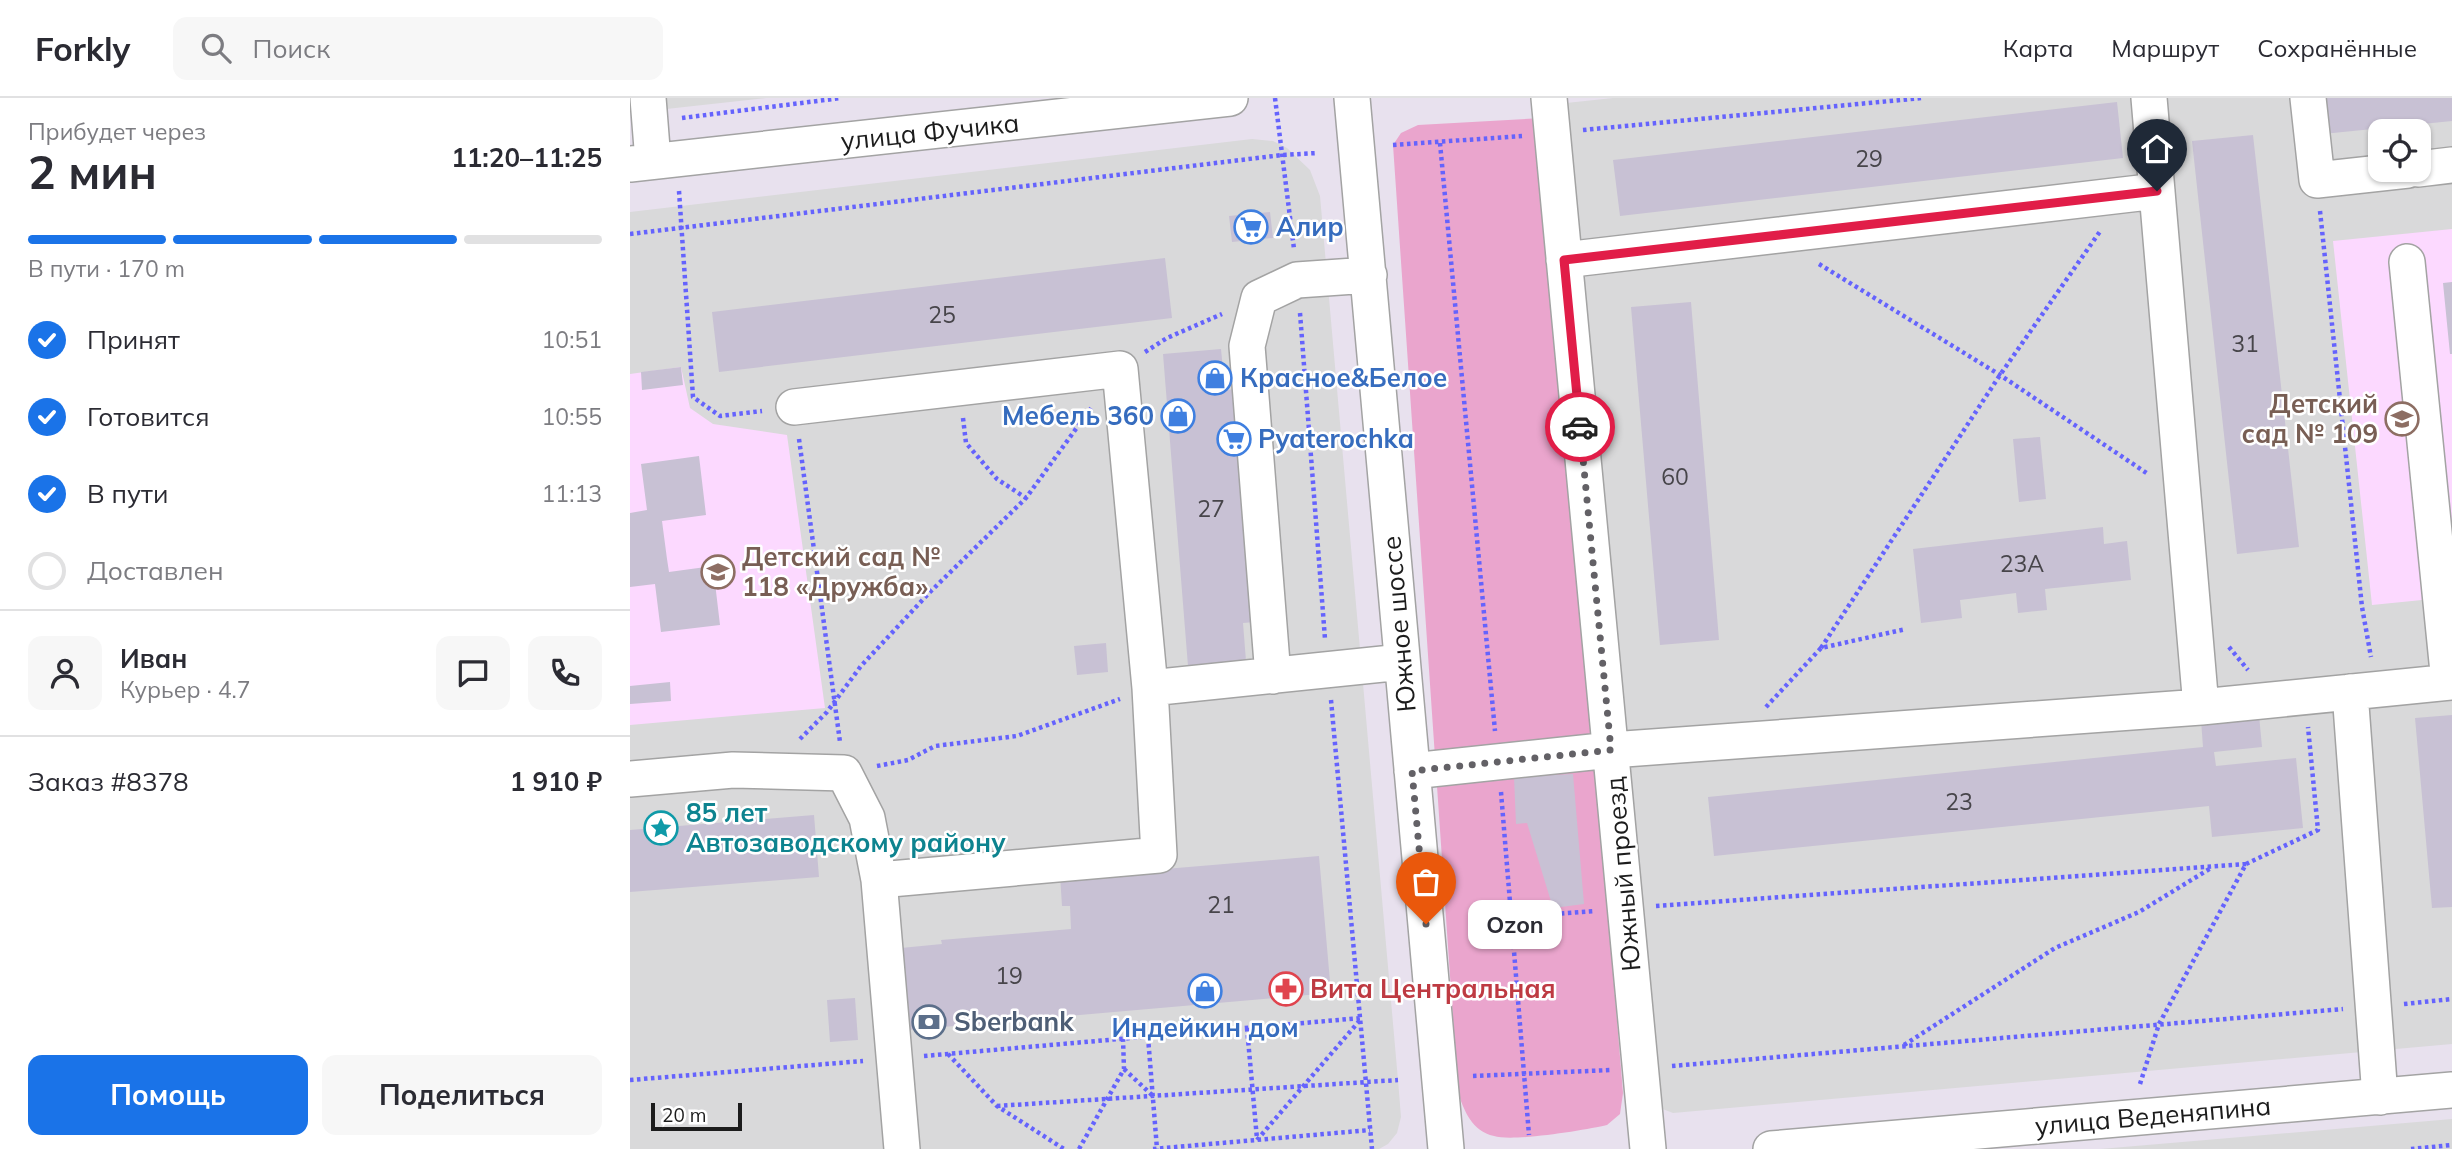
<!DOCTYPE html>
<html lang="ru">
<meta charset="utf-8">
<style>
:root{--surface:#fff;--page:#f7f7f7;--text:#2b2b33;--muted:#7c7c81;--line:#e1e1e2;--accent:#1a73e8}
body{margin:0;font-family:Mulish,sans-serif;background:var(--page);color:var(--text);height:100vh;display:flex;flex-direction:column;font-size:26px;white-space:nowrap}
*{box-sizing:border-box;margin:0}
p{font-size:23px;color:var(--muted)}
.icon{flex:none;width:38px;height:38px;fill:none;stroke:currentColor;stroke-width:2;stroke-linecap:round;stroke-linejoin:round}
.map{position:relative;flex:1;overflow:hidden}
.details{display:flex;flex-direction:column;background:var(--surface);width:630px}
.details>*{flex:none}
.fabs{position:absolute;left:1738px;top:21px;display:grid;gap:14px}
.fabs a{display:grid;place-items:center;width:63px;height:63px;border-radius:14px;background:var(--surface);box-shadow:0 2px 5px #0004;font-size:35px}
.scale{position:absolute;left:21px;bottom:18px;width:91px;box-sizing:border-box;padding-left:7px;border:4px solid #1c1c1c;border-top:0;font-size:19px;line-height:24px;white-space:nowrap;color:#1c1c1c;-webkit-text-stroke:5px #fff;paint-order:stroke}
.pin{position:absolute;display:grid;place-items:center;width:60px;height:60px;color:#fff;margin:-72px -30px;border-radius:50% 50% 50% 0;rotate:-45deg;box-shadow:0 0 7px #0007}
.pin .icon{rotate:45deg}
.courier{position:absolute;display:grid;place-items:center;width:70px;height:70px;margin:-35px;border:5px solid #e11d48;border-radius:50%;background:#fff;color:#222;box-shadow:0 2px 9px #0007}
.bubble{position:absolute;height:49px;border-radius:14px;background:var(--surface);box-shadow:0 2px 5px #0004;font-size:23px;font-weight:700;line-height:49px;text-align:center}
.overview em{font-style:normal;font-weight:700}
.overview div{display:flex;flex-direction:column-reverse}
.overview{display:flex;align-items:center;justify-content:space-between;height:119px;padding:0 28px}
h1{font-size:46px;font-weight:700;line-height:52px}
.bar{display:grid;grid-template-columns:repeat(4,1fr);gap:10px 7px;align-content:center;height:84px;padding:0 28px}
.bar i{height:9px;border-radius:5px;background:var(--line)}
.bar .on{background:var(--accent)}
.bar p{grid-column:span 4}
.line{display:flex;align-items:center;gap:18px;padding:0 28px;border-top:2px solid var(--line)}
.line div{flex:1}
.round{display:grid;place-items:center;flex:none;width:74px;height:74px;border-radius:14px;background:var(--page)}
ol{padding:0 28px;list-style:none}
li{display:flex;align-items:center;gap:21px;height:77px}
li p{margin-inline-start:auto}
li .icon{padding:7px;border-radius:50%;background:var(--accent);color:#fff;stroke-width:4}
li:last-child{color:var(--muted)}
li i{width:38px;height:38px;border:4px solid var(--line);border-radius:50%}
.cta{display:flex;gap:14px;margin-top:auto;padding:14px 28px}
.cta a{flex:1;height:80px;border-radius:14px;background:var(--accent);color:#fff;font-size:28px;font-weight:700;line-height:80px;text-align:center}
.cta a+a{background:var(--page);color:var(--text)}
header{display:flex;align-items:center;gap:42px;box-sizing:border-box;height:98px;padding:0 35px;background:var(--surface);border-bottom:2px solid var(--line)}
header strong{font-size:33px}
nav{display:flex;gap:38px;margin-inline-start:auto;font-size:24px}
.search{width:490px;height:63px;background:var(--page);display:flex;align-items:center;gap:18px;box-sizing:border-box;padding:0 24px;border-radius:14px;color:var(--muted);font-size:26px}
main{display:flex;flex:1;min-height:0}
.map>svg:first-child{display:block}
.residential{fill:#d9d9da;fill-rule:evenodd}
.education{fill:#fcd9ff}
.grass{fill:#eaa5cd}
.building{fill:#c8c1d4}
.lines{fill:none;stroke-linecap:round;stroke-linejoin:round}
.minor-casing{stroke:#a3a3a3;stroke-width:38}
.path{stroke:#6563fd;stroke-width:4.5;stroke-dasharray:3.5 3.5;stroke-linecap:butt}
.minor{stroke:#fff;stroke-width:35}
.done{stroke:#636166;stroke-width:7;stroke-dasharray:0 12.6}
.route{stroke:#e11d48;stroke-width:9}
.labels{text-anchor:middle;stroke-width:5;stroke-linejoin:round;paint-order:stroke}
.number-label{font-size:23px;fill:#47454a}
.street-label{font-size:26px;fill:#1c1c1c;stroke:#fff}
.shop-label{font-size:26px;font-weight:bold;fill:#366cbe;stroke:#fff;text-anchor:start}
.education-label{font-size:26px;font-weight:bold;fill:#785e54;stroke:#fff;text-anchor:end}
.culture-label{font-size:26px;font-weight:bold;fill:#0d838f;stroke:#fff;text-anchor:start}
.health-label{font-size:26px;font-weight:bold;fill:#be3a42;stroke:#fff;text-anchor:start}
.service-label{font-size:26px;font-weight:bold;fill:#4e5e75;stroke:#fff;text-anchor:start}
</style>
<header>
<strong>Forkly</strong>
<div class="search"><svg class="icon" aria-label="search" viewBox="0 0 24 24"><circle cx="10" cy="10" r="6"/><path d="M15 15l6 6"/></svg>Поиск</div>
<nav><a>Карта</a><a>Маршрут</a><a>Сохранённые</a></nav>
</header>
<main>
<section class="details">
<div class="overview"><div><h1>2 мин</h1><p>Прибудет через</p></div><em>11:20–11:25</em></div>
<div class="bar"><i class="on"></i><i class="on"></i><i class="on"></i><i></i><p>В пути · 170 m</p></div>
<ol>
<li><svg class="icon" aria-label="check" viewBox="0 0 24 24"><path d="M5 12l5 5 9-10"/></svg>Принят<p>10:51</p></li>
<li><svg class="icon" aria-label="check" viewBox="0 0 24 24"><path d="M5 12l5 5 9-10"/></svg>Готовится<p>10:55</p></li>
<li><svg class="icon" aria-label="check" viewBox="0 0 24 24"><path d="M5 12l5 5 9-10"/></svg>В пути<p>11:13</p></li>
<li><i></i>Доставлен</li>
</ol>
<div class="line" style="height:126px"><a class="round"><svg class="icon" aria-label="person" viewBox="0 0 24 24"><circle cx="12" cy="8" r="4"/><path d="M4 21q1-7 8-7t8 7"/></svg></a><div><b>Иван</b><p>Курьер · 4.7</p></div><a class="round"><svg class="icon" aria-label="chat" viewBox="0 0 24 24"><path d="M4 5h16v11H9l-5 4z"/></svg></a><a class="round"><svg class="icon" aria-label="phone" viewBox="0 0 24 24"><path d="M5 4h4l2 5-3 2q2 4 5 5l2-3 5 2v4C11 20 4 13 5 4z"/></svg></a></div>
<div class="line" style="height:91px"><div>Заказ #8378</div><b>1 910 ₽</b></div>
<div class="cta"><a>Помощь</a><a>Поделиться</a></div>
</section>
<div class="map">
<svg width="1822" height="1051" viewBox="0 0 1822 1051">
<rect width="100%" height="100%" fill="#e8e1ee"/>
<path class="residential" d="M 0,0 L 136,0 L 0,15 Z
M 983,0 L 1822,0 L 1822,946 L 1043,1015 L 1030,1010 L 927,6 ZM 1750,33 L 1788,33 L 1788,72 L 1750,72 Z
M 622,41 L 643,43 L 657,50 L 680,72 L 690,98 L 768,982 L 771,1019 L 767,1035 L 758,1046 L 749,1051 L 0,1051 L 0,114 Z
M 1822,1021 L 1822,1051 L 1470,1051 Z"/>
<path class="education" d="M 1822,131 L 1822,499 L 1742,507 L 1703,143 Z
M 51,269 L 60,310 L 83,326 L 157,337 L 195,610 L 0,627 L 0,276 Z"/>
<path class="grass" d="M 912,20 L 993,995 L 990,1016 L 977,1027 C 956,1032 883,1044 864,1038 C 842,1033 834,1013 828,994 L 763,47 L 771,35 L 788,27 Z"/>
<path class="building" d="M 1689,0 L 1822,0 L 1822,23 L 1693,36 Z
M 1487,4 L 1493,60 L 990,118 L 983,62 Z
M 1623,37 L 1669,449 L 1607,456 L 1562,43 Z
M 640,114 L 643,140 L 602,144 L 599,118 Z
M 535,160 L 542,220 L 89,274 L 82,214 Z
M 1822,184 L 1822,256 L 1820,256 L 1813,185 Z
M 1061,204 L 1089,542 L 1030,547 L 1001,209 Z
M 591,251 L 595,292 L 606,291 L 625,524 L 613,525 L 616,563 L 558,568 L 533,256 Z
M 51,269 L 53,287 L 12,292 L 11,274 Z
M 1410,339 L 1416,401 L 1389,404 L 1383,341 Z
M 69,358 L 76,417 L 32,423 L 37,461 L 39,474 L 83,468 L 90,527 L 31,534 L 25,486 L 0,489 L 0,415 L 17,412 L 11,366 Z
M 1473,429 L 1474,446 L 1497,443 L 1501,482 L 1415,491 L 1417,512 L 1388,515 L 1386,495 L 1330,502 L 1332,520 L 1291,525 L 1283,451 Z
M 476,545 L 478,574 L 447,577 L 444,548 Z
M 40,584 L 41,603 L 0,606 L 0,588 Z
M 1629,617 L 1632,649 L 1584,654 L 1586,668 L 1666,660 L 1673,730 L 1582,739 L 1579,708 L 1084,758 L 1078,699 L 1573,649 L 1571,622 Z
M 1822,617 L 1822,809 L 1802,810 L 1785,620 Z
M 943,676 L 954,806 L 923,810 L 897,725 L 886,726 L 884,679 Z
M 184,717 L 189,779 L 0,794 L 0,732 Z
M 689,758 L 701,895 L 278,932 L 271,850 L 312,846 L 311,842 L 441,831 L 440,808 L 432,808 L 430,777 L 523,772 Z
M 225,900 L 228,942 L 200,944 L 197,902 Z"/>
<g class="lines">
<defs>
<path id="minor" d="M 18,0 L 23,63
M 722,0 L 816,1051
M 919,0 L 1018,1051
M 1519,0 L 1571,609
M 1678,0 L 1687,82 L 1778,72
M 0,66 L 600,0
M 1788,71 L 1822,67
M 934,162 L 1527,93
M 1777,164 L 1819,584
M 164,309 L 490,271 L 520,590 L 529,757 L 249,782
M 643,578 L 617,248 L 629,200 L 667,182 L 739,177
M 520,590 L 772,564
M 1720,594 L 1750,999
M 782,673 L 981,652 L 1571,609 L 1822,584
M 0,681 L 103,672 L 214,675 L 237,720 L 249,782 L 272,1051
M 1141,1051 L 1822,992"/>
</defs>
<use href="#minor" class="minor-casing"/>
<path class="path" d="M 645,0 L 664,151
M 52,20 L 211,0
M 953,32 L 1292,0
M 810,45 L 865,633
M 763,47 L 892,38
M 49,93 L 63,299 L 90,318 L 132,313
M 1690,113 L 1732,509 L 1741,559
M 0,136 L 652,57 L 687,55
M 1189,166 L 1370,277 L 1518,376
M 670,215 L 695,541
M 515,254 L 537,240 L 592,216
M 333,320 L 336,345 L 367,381 L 396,400
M 169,341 L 210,644
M 1599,549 L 1618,572
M 1191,550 L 1370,277 L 1471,132
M 701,602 L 742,1051
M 1136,609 L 1191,550 L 1276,531
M 170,641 L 197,614 L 231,568 L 299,495 L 396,400 L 461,310
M 247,668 L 278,662 L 305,648 L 387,638 L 490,601
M 871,694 L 899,1037
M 1026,808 L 1616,766
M 882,819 L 965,813
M 1774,906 L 1822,901
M 617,930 L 627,1041
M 518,939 L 527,1051
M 1274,947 L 1425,850 L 1509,814 L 1581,770
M 318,956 L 367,1008 L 434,1051
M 294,958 L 731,920
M 1042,968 L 1713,911
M 494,971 L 523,998
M 843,978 L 981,972
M 0,982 L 233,963
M 1510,986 L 1529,926 L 1616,766 L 1688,732 L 1678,629
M 367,1008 L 768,982
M 627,1042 L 731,921
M 449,1051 L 494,971 L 493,941
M 523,1051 L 740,1032
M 1781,1051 L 1822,1047"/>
<use href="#minor" class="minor"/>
</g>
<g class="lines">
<path class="done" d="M 796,826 L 782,673 L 981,652 L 950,329"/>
<path class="route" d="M 950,329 L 934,162 L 1527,93"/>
</g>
<defs>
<symbol id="supermarket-ring" viewBox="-11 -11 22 22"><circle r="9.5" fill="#fff" stroke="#3f7fe0" stroke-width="1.5"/><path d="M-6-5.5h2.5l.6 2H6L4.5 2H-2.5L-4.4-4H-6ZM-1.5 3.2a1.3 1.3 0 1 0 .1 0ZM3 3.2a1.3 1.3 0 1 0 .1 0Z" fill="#3f7fe0"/></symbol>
<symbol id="shop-ring" viewBox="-11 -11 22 22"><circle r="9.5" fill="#fff" stroke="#3f7fe0" stroke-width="1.5"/><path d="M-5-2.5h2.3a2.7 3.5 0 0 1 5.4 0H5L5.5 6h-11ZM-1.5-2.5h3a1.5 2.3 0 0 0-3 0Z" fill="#3f7fe0"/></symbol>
<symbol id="school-ring" viewBox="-11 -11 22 22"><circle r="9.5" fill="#fff" stroke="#8d6e63" stroke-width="1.5"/><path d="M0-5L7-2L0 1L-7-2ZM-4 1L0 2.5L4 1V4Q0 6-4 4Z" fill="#8d6e63"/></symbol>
<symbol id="sight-ring" viewBox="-11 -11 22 22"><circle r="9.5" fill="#fff" stroke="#0f9aa8" stroke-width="1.5"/><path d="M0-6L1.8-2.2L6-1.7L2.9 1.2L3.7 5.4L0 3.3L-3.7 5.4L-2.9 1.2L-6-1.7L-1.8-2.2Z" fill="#0f9aa8"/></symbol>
<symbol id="pharmacy-ring" viewBox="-11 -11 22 22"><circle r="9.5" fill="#fff" stroke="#e0444e" stroke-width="1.5"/><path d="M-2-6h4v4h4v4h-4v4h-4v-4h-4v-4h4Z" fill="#e0444e"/></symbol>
<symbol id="bank-ring" viewBox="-11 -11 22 22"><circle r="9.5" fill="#fff" stroke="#5c6f8a" stroke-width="1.5"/><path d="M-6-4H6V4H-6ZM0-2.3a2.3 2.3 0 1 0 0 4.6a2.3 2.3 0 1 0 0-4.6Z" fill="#5c6f8a"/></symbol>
</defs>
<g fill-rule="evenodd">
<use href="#supermarket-ring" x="602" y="110" width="38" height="38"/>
<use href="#shop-ring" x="566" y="261" width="38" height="38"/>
<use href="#shop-ring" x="529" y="299" width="38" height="38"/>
<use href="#school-ring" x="1753" y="302" width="38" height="38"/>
<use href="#supermarket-ring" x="585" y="322" width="38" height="38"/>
<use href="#school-ring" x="69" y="455" width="38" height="38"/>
<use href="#sight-ring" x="12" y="711" width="38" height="38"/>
<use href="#pharmacy-ring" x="637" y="872" width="38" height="38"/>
<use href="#shop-ring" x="556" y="874" width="38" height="38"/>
<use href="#bank-ring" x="280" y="905" width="38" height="38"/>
</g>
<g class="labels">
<g class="number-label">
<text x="1239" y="69">29</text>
<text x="312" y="225">25</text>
<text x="1615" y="254">31</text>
<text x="1045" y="387">60</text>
<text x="581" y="419">27</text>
<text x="1392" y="474">23А</text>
<text x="1329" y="712">23</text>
<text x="591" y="815">21</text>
<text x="379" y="886">19</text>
</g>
<g class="street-label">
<text transform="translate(300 34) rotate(-6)" y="9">улица Фучика</text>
<text transform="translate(769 526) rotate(-95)" y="9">Южное шоссе</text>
<text transform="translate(993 776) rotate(-95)" y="9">Южный проезд</text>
<text transform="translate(1523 1018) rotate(-5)" y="9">улица Веденяпина</text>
</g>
<g class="shop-label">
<text x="646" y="138">Алир</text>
<text x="610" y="289">Красное&amp;Белое</text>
<text x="524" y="327" text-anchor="end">Мебель 360</text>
<text x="628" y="350">Pyaterochka</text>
<text x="575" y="939" text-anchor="middle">Индейкин дом</text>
</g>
<g class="education-label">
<text x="1748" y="315">Детский<tspan x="1748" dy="30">сад № 109</tspan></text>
<text x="112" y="468" text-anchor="start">Детский сад №<tspan x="112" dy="30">118 «Дружба»</tspan></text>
</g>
<g class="culture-label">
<text x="56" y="724">85 лет<tspan x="56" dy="30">Автозаводскому району</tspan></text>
</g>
<g class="health-label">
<text x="680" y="900">Вита Центральная</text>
</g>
<g class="service-label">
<text x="324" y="933">Sberbank</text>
</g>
</g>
</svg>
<div class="fabs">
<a><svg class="icon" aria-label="locate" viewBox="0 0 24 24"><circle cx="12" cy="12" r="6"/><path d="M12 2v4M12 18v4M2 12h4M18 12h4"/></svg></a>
</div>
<div class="scale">20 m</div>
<div class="pin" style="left:796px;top:826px;background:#ea580c"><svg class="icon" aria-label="bag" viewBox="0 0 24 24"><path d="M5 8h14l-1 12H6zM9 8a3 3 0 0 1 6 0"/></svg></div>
<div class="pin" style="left:1527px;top:93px;background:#1f2937"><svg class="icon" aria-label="home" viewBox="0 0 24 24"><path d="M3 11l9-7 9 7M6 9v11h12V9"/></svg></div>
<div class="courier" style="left:950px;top:329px"><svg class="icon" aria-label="car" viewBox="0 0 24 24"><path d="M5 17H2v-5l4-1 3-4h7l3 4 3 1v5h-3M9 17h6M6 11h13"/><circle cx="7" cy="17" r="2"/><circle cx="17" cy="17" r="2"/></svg></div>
<div class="bubble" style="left:838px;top:802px;width:94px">Ozon</div>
</div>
</main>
